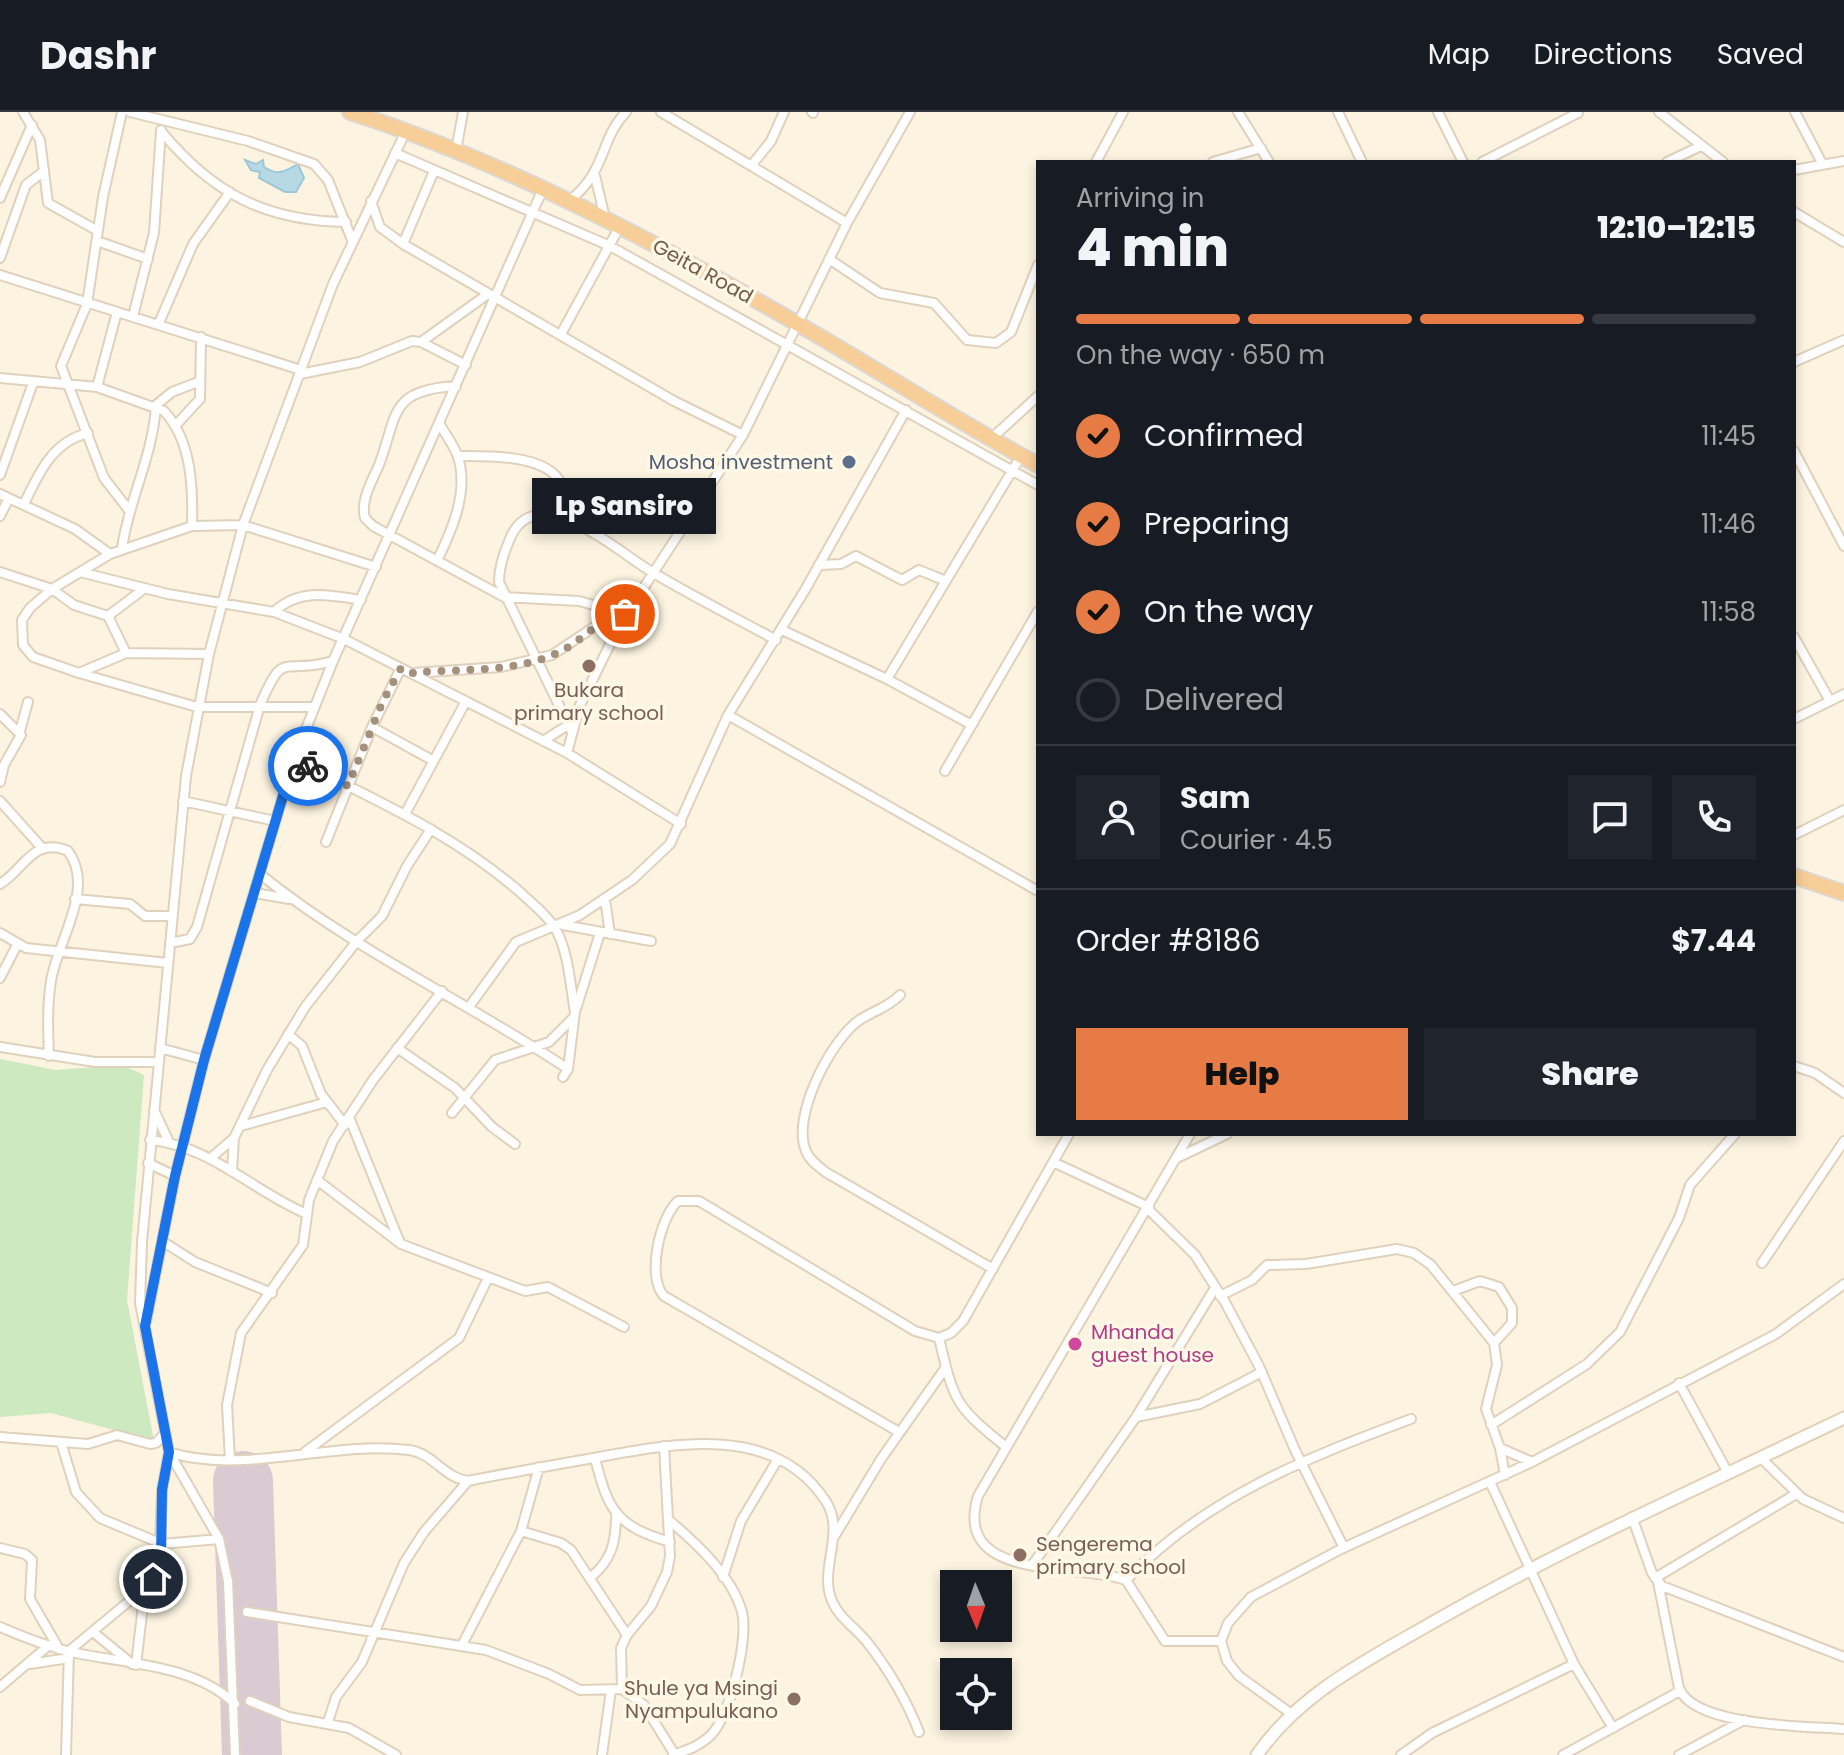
<!DOCTYPE html>
<meta charset="utf-8">
<style>
:root{--surface:#171b24;--page:#20242c;--text:#f1f3f6;--muted:#9ea1a6;--line:#363941;--accent:#e67b46}
body{margin:0;font-family:Poppins,sans-serif;background:var(--page);color:var(--text);height:100vh;display:flex;flex-direction:column;font-size:30px;white-space:nowrap}
*{box-sizing:border-box;margin:0}
p{font-size:26px;color:var(--muted)}
.icon{flex:none;width:44px;height:44px;fill:none;stroke:currentColor;stroke-width:2;stroke-linecap:round;stroke-linejoin:round}
.map{position:relative;flex:1;overflow:hidden}
.sheet{position:absolute;left:1036px;top:48px;width:760px;height:976px;display:flex;flex-direction:column;background:var(--surface);border-radius:0px;box-shadow:0 4px 12px #0003}
.sheet>*{flex:none}
.needle{width:52px;rotate:178deg}
.controls{position:absolute;left:940px;top:1458px;display:grid;gap:16px}
.controls a{display:grid;place-items:center;width:72px;height:72px;border-radius:0px;background:var(--surface);box-shadow:0 4px 12px #0003;font-size:40px}
.pin{position:absolute;display:grid;place-items:center;width:68px;height:68px;color:#fff;margin:-34px;border:4px solid #fff;border-radius:50%;box-shadow:0 2px 8px #0007}
.courier{position:absolute;display:grid;place-items:center;width:80px;height:80px;margin:-40px;border:6px solid #1a73e8;border-radius:50%;background:#fff;color:#222;box-shadow:0 2px 10px #0007}
.bubble{position:absolute;height:56px;border-radius:0px;background:var(--surface);box-shadow:0 4px 12px #0003;font-size:26px;font-weight:800;line-height:56px;text-align:center}
.summary em{font-style:normal;font-weight:800}
.summary div{display:flex;flex-direction:column-reverse}
.summary{display:flex;align-items:center;justify-content:space-between;height:136px;padding:0 40px}
h1{font-size:52px;font-weight:800;line-height:60px}
.bar{display:grid;grid-template-columns:repeat(4,1fr);gap:12px 8px;align-content:center;height:96px;padding:0 40px}
.bar i{height:10px;border-radius:6px;background:var(--line)}
.bar .active{background:var(--accent)}
.bar p{grid-column:span 4}
.line{display:flex;align-items:center;gap:20px;padding:0 40px;border-top:2px solid var(--line)}
.line div{flex:1}
.round{display:grid;place-items:center;flex:none;width:84px;height:84px;border-radius:0px;background:var(--page)}
ol{padding:0 40px;list-style:none}
li{display:flex;align-items:center;gap:24px;height:88px}
li p{margin-inline-start:auto}
li .icon{padding:8px;border-radius:50%;background:var(--accent);color:#111;stroke-width:4}
li:last-child{color:var(--muted)}
li i{width:44px;height:44px;border:4px solid var(--line);border-radius:50%}
.button{display:flex;gap:16px;margin-top:auto;padding:16px 40px}
.button a{flex:1;height:92px;border-radius:0px;background:var(--accent);color:#111;font-size:32px;font-weight:800;line-height:92px;text-align:center}
.button a+a{background:var(--page);color:var(--text)}
header{display:flex;align-items:center;gap:48px;box-sizing:border-box;height:112px;padding:0 40px;background:var(--surface);border-bottom:2px solid var(--line)}
header strong{font-size:38px}
nav{display:flex;gap:44px;margin-inline-start:auto;font-size:28px}
.map>svg:first-child{display:block}
.green{fill:#cce9c0}
.water{fill:#b6d9e5;stroke:#9cc7d7;stroke-width:2}
.lines{fill:none;stroke-linecap:round;stroke-linejoin:round}
.runway{stroke:#dacad2;stroke-width:60}
.minor-casing{stroke:#e0d1bd;stroke-width:12}
.secondary-casing{stroke:#e2d0b8;stroke-width:15}
.trunk-casing{stroke:#ddd8d3;stroke-width:18}
.minor{stroke:#fff;stroke-width:8}
.secondary{stroke:#fff;stroke-width:11}
.trunk{stroke:#f8ce98;stroke-width:14}
.done{stroke:#a3917e;stroke-width:8;stroke-dasharray:0 14.4}
.route{stroke:#1a73e8;stroke-width:10}
.service-dot{fill:#5c6f8a;stroke:#fff8e7;stroke-width:3}
.education-dot{fill:#8d6e63;stroke:#fff8e7;stroke-width:3}
.hotel-dot{fill:#d1479c;stroke:#fff8e7;stroke-width:3}
.labels{text-anchor:middle;stroke-width:7;stroke-linejoin:round;paint-order:stroke}
.street-label{font-size:20px;fill:#735c48;stroke:#fff8e7}
.service-label{font-size:20px;fill:#4e5e75;stroke:#fff8e7;text-anchor:end}
.education-label{font-size:20px;fill:#785e54;stroke:#fff8e7}
.hotel-label{font-size:20px;fill:#b23c85;stroke:#fff8e7;text-anchor:start}
</style>
<header>
<strong>Dashr</strong>
<nav><a>Map</a><a>Directions</a><a>Saved</a></nav>
</header>
<div class="map">
<svg width="1844" height="1643" viewBox="0 0 1844 1643">
<rect width="100%" height="100%" fill="#fcf4e1"/>
<path class="green" d="M 0,947 L 56,958 L 122,953 L 144,963 L 127,1188 L 154,1329 L 51,1301 L 0,1305 Z"/>
<path class="water" d="M 245,48 L 256,52 L 263,48 L 264,55 C 278,64 284,60 298,52 L 304,66 L 296,80 L 285,80 L 259,66 L 260,60 L 251,58 Z"/>
<g class="lines">
<path class="runway" d="M 243,1369 L 252,1643"/>
<defs>
<path id="minor" d="M 23,0 L 40,28 L 48,91 L 98,119
M 122,0 L 103,85 L 87,192 L 61,254 L 104,366 L 128,397
M 130,0 L 248,29 L 314,52 L 328,68 L 352,128
M 661,0 L 847,111
M 812,0 L 813,1
M 1238,0 L 1269,50
M 1338,0 L 1362,50
M 1438,0 L 1463,50
M 1659,0 L 1723,50
M 1795,0 L 1822,51
M 161,19 C 212,81 265,109 346,110
M 456,39 L 463,0
M 395,41 L 610,134 L 1038,373
M 1096,50 L 1123,0
M 1213,50 L 1261,36
M 1482,50 L 1578,1
M 1667,50 L 1701,34
M 751,54 L 771,29 L 784,0
M 1794,58 L 1844,49
M 595,64 L 605,106
M 0,86 L 32,13
M 371,89 L 380,115 L 403,132 L 674,289 L 743,323
M 569,89 C 608,58 599,28 626,0
M 1794,100 L 1844,130
M 97,129 L 148,147
M 403,132 L 434,59
M 0,146 L 26,73 L 44,59
M 829,147 L 880,181 L 934,191 L 967,228 L 996,231 L 1011,220 L 1038,153
M 0,163 L 301,258
M 133,204 L 154,121 L 161,18
M 159,211 L 193,132 L 230,80
M 561,222 L 620,114
M 421,230 L 488,182
M 1794,250 L 1844,228
M 300,262 L 360,250 L 412,229 L 421,230 L 466,253
M 0,266 L 97,275 L 164,299 C 192,329 193,376 192,414
M 456,274 C 389,278 398,302 379,353 C 372,369 360,389 365,406 L 373,414 L 504,485 L 579,489 L 625,502
M 97,275 L 117,200
M 175,314 L 200,287 L 201,225
M 992,326 L 1038,284
M 1794,339 L 1844,434
M 458,344 C 485,344 542,342 559,368 C 567,379 570,396 573,409
M 0,363 L 33,271
M 0,382 L 75,417 L 110,442
M 24,392 C 39,361 52,330 88,321
M 0,404 L 9,386
M 122,436 C 129,387 153,344 156,293 L 172,280 L 198,270
M 437,449 C 452,418 469,380 458,345 C 454,333 445,322 439,311
M 819,453 L 841,452 L 856,444 L 902,468 L 919,458 L 946,469
M 0,460 L 52,477 L 74,493 L 108,504 L 126,541
M 80,460 L 168,482 L 274,500 L 344,527 L 567,641 L 681,712
M 274,500 C 299,476 329,483 361,488
M 108,504 L 145,476
M 782,518 L 887,567 L 972,613
M 1794,525 L 1830,589
M 79,561 L 126,541 L 209,542
M 413,561 L 501,555 L 552,543 L 633,489
M 887,567 L 1021,344
M 313,595 L 197,595 L 79,561 L 33,545 L 23,533 L 22,508 L 30,496 L 52,477 L 110,442 L 192,414 L 243,413 L 376,455
M 0,602 L 21,623 L 4,653 L 0,670
M 728,603 L 1038,779
M 1794,607 L 1844,582
M 372,615 L 432,648
M 20,619 L 28,590
M 572,620 L 499,470 C 499,455 503,443 509,429 C 534,363 618,440 652,460 C 692,484 734,505 776,528
M 543,629 L 568,613
M 567,641 L 580,593 L 620,512 L 743,323 L 847,111 L 910,0
M 294,647 C 373,687 454,722 521,781 C 533,792 547,803 555,816 C 569,840 570,873 575,900
M 945,659 L 1038,499
M 0,689 L 43,737
M 183,689 L 275,709
M 405,702 L 466,589
M 1794,723 L 1844,698
M 326,730 L 372,615 L 401,556
M 260,762 C 354,838 467,890 568,957
M 0,772 C 24,758 33,724 68,739 C 96,777 57,829 51,869 C 47,894 48,919 49,944
M 255,781 L 289,787
M 75,787 L 130,792 L 145,804 L 172,804
M 605,787 L 610,822
M 563,813 L 651,829
M 0,821 L 26,836 L 168,851
M 170,831 L 190,827 L 197,815 L 260,593 C 285,535 281,564 333,549
M 0,866 L 17,833
M 900,883 C 888,896 872,899 858,909 C 830,930 791,1005 806,1039 C 809,1048 819,1055 827,1061 L 993,1157
M 469,895 L 516,830 L 580,803 L 632,768 L 670,732 L 728,603 L 805,478 L 906,298
M 288,922 L 302,934 L 321,982 L 345,1013
M 0,935 L 95,950 L 158,950
M 160,936 L 204,948
M 397,936 L 455,976 L 492,1015 L 515,1032
M 1794,954 L 1815,961 L 1844,981
M 563,965 L 568,957 L 575,900 L 600,821
M 154,998 L 169,1030
M 452,1001 L 495,948 L 549,930 L 574,905
M 349,1005 L 400,1131
M 241,1014 L 327,990
M 1190,1022 L 978,1384 C 952,1471 1076,1450 1126,1468 L 1165,1529 L 1221,1529
M 150,1028 C 212,1034 252,1079 307,1102
M 212,1045 L 234,1026 L 267,958 L 305,895 L 357,829 L 382,804 L 407,754 L 431,717
M 1177,1046 L 1227,1022
M 1053,1050 L 1149,1095
M 148,1051 L 175,1064
M 232,1058 L 234,1026
M 317,1068 L 401,1132 L 525,1179 L 548,1175 L 624,1215
M 1148,1097 L 1195,1143 L 1225,1190 L 1259,1254 L 1295,1338 L 1344,1436
M 162,1129 L 195,1150 L 272,1181
M 1762,1151 L 1844,1029
M 1453,1179 L 1480,1169 L 1499,1175 L 1512,1196 L 1512,1211 L 1494,1231
M 1220,1184 L 1252,1168 L 1267,1153 L 1306,1152 L 1397,1137 L 1414,1141 L 1431,1153 L 1494,1231 L 1497,1253 L 1486,1297 L 1500,1336 L 1505,1363
M 146,1210 L 175,1064 L 204,948 L 294,647 L 333,549 L 542,79
M 939,1226 C 954,1290 955,1294 1006,1335
M 1679,1271 L 1728,1361
M 1136,1305 L 1200,1292 L 1262,1260
M 1491,1313 L 1587,1252 L 1620,1220 L 1679,1106 L 1690,1073 L 1735,1022
M 899,1320 L 664,1184 C 646,1165 660,1105 678,1089 L 699,1089 L 915,1219 L 939,1226 L 951,1221 L 963,1209 L 1069,1022
M 0,1325 L 88,1332 L 117,1323 L 150,1332 L 156,1331 L 165,1321
M 61,1330 L 76,1380 L 100,1406 L 162,1432 L 219,1427
M 1500,1336 L 1532,1350
M 305,1340 L 459,1226 L 488,1166
M 595,1346 C 608,1398 616,1414 670,1430
M 1761,1346 L 1803,1387 L 1844,1406
M 230,1348 L 227,1293 L 241,1221 L 303,1133 L 309,1088 L 333,1029 L 373,968 L 442,879
M 1490,1370 L 1574,1552 L 1613,1616
M 1632,1405 L 1652,1461 L 1662,1474 L 1844,1545
M 670,1409 C 697,1432 732,1464 742,1500 C 749,1527 730,1604 711,1623 C 700,1634 687,1638 673,1643
M 521,1419 L 561,1431 L 571,1438 L 627,1523
M 834,1425 L 881,1347 L 946,1255
M 0,1436 L 25,1442 L 32,1448 L 30,1487 L 59,1537
M 1033,1452 L 1136,1305 L 1215,1176
M 723,1465 L 741,1409 L 778,1347
M 590,1466 C 612,1448 616,1430 616,1402
M 1655,1466 L 1796,1382
M 1126,1468 C 1206,1385 1306,1346 1411,1307
M 1658,1470 L 1679,1576 C 1694,1615 1807,1614 1844,1617
M 247,1500 L 486,1538 L 549,1562 L 580,1578 L 622,1577 L 644,1593 L 675,1643
M 0,1515 C 23,1525 46,1534 71,1540 C 125,1552 194,1552 235,1592
M 93,1520 L 132,1552
M 462,1533 L 521,1419 L 539,1355
M 30,1552 L 69,1546
M 136,1553 L 145,1476
M 0,1575 L 48,1534
M 622,1577 L 621,1536 L 627,1523 L 651,1494 L 667,1460 L 670,1444 L 664,1334
M 250,1589 L 289,1605 L 349,1616 L 396,1643
M 1293,1603 L 1239,1564 L 1227,1549 L 1221,1529 L 1228,1511 L 1251,1485 L 1341,1437 L 1532,1350 L 1776,1222 L 1844,1172
M 328,1610 L 336,1585 L 362,1550 L 404,1451 L 424,1420 L 468,1369
M 66,1643 L 69,1539 L 145,1476 L 159,1458 L 162,1378 L 169,1340 C 242,1364 332,1328 409,1338 C 433,1341 444,1366 468,1369 C 508,1361 548,1354 588,1347 C 666,1333 772,1308 825,1388 C 847,1420 818,1456 832,1489 C 839,1506 856,1516 867,1530 C 889,1558 906,1587 919,1620
M 235,1643 L 228,1469 L 219,1427 L 169,1340 L 140,1191 L 142,1130 L 186,664 L 209,542 L 243,413 L 333,172 L 406,19
M 602,1643 L 611,1578
M 1401,1643 L 1432,1621 L 1574,1552
M 1563,1643 L 1680,1579
M 1679,1643 L 1744,1608"/>
<path id="secondary" d="M 1257,1643 C 1299,1582 1367,1548 1430,1512 C 1564,1435 1705,1373 1844,1306"/>
<path id="trunk" d="M 350,0 C 508,51 655,130 798,212 C 878,258 957,309 1038,353
M 1794,764 L 1844,781"/>
</defs>
<use href="#minor" class="minor-casing"/>
<use href="#secondary" class="secondary-casing"/>
<use href="#trunk" class="trunk-casing"/>
<use href="#minor" class="minor"/>
<use href="#secondary" class="secondary"/>
<use href="#trunk" class="trunk"/>
</g>
<g class="lines">
<path class="done" d="M 308,654 L 348,674 L 383,589 L 401,556 L 412,561 C 462,556 521,562 565,537 C 583,526 599,511 615,498 L 625,502"/>
<path class="route" d="M 153,1467 L 161,1448 L 162,1378 L 169,1340 L 145,1214 L 175,1064 L 204,948 L 294,647 L 308,654"/>
</g>
<circle class="service-dot" cx="849" cy="350" r="8"/>
<g class="education-dot">
<circle cx="589" cy="554" r="8"/>
<circle cx="1020" cy="1443" r="8"/>
<circle cx="794" cy="1587" r="8"/>
</g>
<circle class="hotel-dot" cx="1075" cy="1232" r="8"/>
<g class="labels">
<g class="street-label">
<text transform="translate(703 159) rotate(29)" y="7">Geita Road</text>
</g>
<g class="service-label">
<text x="833" y="357">Mosha investment</text>
</g>
<g class="education-label">
<text x="589" y="585">Bukara<tspan x="589" dy="23">primary school</tspan></text>
<text x="1036" y="1439" text-anchor="start">Sengerema<tspan x="1036" dy="23">primary school</tspan></text>
<text x="778" y="1583" text-anchor="end">Shule ya Msingi<tspan x="778" dy="23">Nyampulukano</tspan></text>
</g>
<g class="hotel-label">
<text x="1091" y="1227">Mhanda<tspan x="1091" dy="23">guest house</tspan></text>
</g>
</g>
</svg>
<div class="controls">
<a><svg class="needle" viewBox="-14 -14 28 28"><path d="M0-13l5 13h-10z" fill="#e53935"/><path d="M0 13l5-13h-10z" fill="#9ea1a6"/></svg></a>
<a><svg class="icon" aria-label="locate" viewBox="0 0 24 24"><circle cx="12" cy="12" r="6"/><path d="M12 2v4M12 18v4M2 12h4M18 12h4"/></svg></a>
</div>
<div class="pin" style="left:625px;top:502px;background:#ea580c"><svg class="icon" aria-label="bag" viewBox="0 0 24 24"><path d="M5 8h14l-1 12H6zM9 8a3 3 0 0 1 6 0"/></svg></div>
<div class="pin" style="left:153px;top:1467px;background:#1f2937"><svg class="icon" aria-label="home" viewBox="0 0 24 24"><path d="M3 11l9-7 9 7M6 9v11h12V9"/></svg></div>
<div class="courier" style="left:308px;top:654px"><svg class="icon" aria-label="bike" viewBox="0 0 24 24"><circle cx="6" cy="16" r="4"/><circle cx="18" cy="16" r="4"/><path d="M6 16l4-8h5l3 8M10 8l3 8H6M13 5h3"/></svg></div>
<div class="bubble" style="left:532px;top:366px;width:184px">Lp Sansiro</div>
<section class="sheet">
<div class="summary"><div><h1>4 min</h1><p>Arriving in</p></div><em>12:10–12:15</em></div>
<div class="bar"><i class="active"></i><i class="active"></i><i class="active"></i><i></i><p>On the way · 650 m</p></div>
<ol>
<li><svg class="icon" aria-label="check" viewBox="0 0 24 24"><path d="M5 12l5 5 9-10"/></svg>Confirmed<p>11:45</p></li>
<li><svg class="icon" aria-label="check" viewBox="0 0 24 24"><path d="M5 12l5 5 9-10"/></svg>Preparing<p>11:46</p></li>
<li><svg class="icon" aria-label="check" viewBox="0 0 24 24"><path d="M5 12l5 5 9-10"/></svg>On the way<p>11:58</p></li>
<li><i></i>Delivered</li>
</ol>
<div class="line" style="height:144px"><a class="round"><svg class="icon" aria-label="person" viewBox="0 0 24 24"><circle cx="12" cy="8" r="4"/><path d="M4 21q1-7 8-7t8 7"/></svg></a><div><b>Sam</b><p>Courier · 4.5</p></div><a class="round"><svg class="icon" aria-label="chat" viewBox="0 0 24 24"><path d="M4 5h16v11H9l-5 4z"/></svg></a><a class="round"><svg class="icon" aria-label="phone" viewBox="0 0 24 24"><path d="M5 4h4l2 5-3 2q2 4 5 5l2-3 5 2v4C11 20 4 13 5 4z"/></svg></a></div>
<div class="line" style="height:104px"><div>Order #8186</div><b>$7.44</b></div>
<div class="button"><a>Help</a><a>Share</a></div>
</section>
</div>
